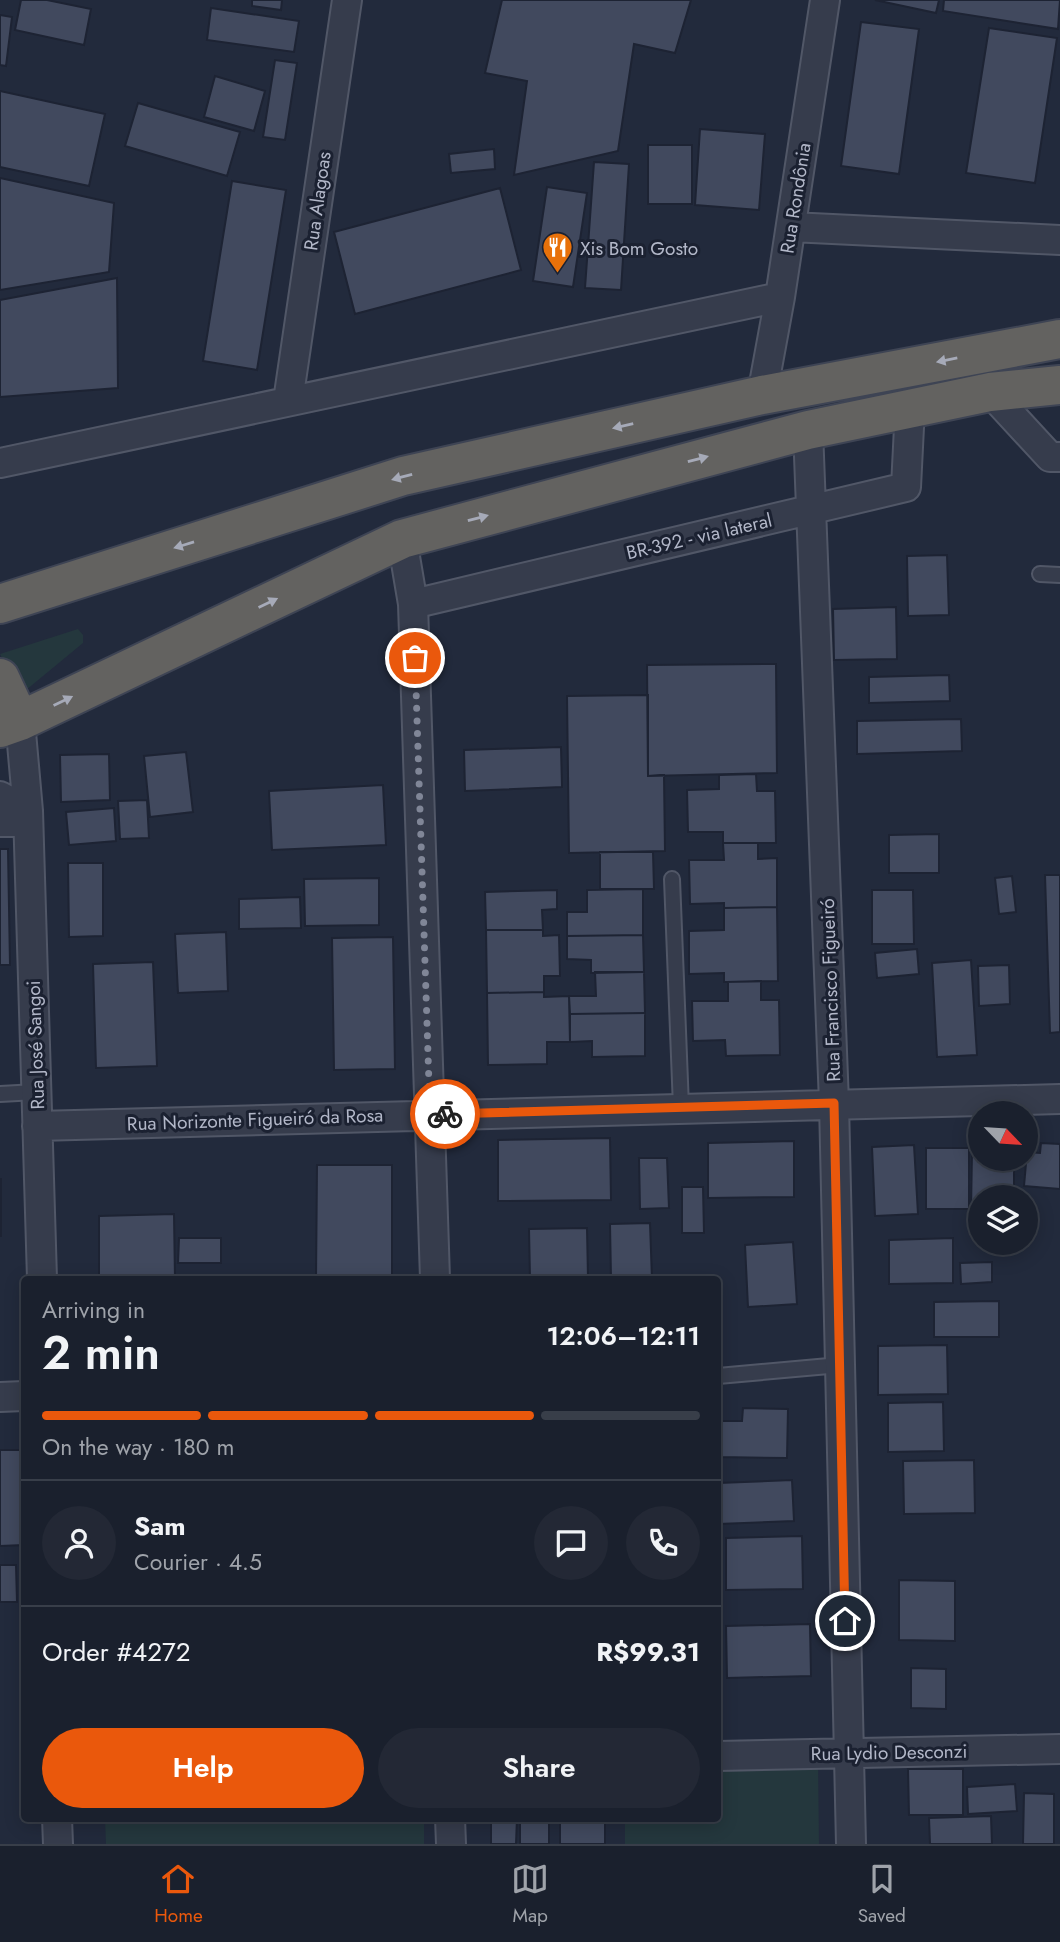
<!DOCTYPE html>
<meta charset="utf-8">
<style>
:root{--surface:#1a202d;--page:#232835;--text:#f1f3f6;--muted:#9fa3aa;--line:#383e49;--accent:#ea580c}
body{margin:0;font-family:Jost,sans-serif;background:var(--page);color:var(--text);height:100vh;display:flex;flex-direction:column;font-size:26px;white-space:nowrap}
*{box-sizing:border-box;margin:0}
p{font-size:23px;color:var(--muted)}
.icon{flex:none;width:38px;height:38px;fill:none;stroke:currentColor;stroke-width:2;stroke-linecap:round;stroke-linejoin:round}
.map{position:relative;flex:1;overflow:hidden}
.sheet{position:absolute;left:21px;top:1276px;width:700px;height:546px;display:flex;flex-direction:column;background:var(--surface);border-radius:7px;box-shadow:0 4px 18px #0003,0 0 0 2px var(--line)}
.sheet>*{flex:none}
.needle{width:46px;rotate:115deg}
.tools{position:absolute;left:968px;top:1101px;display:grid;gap:14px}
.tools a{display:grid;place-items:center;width:70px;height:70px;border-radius:50%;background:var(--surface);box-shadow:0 4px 18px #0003,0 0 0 2px var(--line);font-size:35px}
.pin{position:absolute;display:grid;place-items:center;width:60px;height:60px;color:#fff;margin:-30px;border:4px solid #fff;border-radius:50%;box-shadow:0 2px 7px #0007}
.courier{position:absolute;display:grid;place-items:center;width:70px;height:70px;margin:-35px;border:5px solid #ea580c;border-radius:50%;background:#fff;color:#222;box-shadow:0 2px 9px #0007}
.headline em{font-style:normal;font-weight:600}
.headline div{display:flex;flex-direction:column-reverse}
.headline{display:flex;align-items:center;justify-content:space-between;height:119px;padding:0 21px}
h1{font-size:46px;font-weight:600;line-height:52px}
.bar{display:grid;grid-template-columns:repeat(4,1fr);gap:10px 7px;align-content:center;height:84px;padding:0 21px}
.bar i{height:9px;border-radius:5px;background:var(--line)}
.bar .current{background:var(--accent)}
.bar p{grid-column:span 4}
.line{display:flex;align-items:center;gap:18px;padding:0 21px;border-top:2px solid var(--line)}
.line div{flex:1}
.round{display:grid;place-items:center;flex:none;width:74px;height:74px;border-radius:37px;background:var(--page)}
.cta{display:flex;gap:14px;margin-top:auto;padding:14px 21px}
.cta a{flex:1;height:80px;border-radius:42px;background:var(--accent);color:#fff;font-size:28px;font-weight:600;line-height:80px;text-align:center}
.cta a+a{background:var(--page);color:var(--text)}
.menu{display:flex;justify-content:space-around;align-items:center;height:98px;border-top:2px solid var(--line);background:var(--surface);font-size:19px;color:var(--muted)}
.menu a{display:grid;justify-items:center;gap:4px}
.menu .current{color:var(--accent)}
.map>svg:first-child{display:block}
.green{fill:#24373d}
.building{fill:#41495e;stroke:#1d2333;stroke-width:2}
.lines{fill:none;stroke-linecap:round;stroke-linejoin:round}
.service-casing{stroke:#515767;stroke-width:18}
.minor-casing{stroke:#515767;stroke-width:32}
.trunk-casing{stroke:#3e4454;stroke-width:42}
.service{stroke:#363c4c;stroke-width:14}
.minor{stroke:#363c4c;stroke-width:28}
.trunk{stroke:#636260;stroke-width:38}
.oneway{fill:#a6aab8}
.done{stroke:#808697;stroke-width:7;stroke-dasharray:0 12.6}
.route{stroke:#ea580c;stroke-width:9}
.labels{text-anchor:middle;stroke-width:6;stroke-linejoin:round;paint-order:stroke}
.street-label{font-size:19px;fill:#b2b7c8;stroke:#1b2131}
.poi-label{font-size:19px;fill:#b2b7c8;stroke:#1b2131;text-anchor:start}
</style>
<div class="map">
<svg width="1060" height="1844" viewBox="0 0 1060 1844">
<rect width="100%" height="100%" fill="#222a3c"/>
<path class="green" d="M 78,629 L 83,635 L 83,643 L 20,695 L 0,654 Z
M 818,1761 L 819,1844 L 625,1844 L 625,1818 L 718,1818 L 718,1765 Z
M 105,1818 L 424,1818 L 424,1844 L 106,1844 Z"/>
<path class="building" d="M 21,0 L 47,0 L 91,9 L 84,45 L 15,30 Z
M 252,0 L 282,0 L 281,10 L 252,6 Z
M 502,0 L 691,0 L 675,53 L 634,44 L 618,151 L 514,175 L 527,81 L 485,73 Z
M 875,0 L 939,0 L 936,13 Z
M 944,0 L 1060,0 L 1058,29 L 943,11 Z
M 211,8 L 299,21 L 294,52 L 207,40 Z
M 0,15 L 12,17 L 6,66 L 0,65 Z
M 861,22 L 919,29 L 899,174 L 841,166 Z
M 989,28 L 1057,38 L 1035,183 L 966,173 Z
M 275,60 L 297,63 L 285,140 L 263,137 Z
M 215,76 L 265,91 L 254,131 L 204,117 Z
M 0,91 L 105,114 L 89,186 L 0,167 Z
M 138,103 L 240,132 L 227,176 L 125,146 Z
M 700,129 L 765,134 L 759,210 L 695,205 Z
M 648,145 L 692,145 L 692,204 L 648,204 Z
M 494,149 L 495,169 L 451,173 L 449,154 Z
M 594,162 L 629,164 L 621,290 L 585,288 Z
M 0,178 L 114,203 L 109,272 L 0,290 Z
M 232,181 L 286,190 L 257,370 L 203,361 Z
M 547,187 L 587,193 L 573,287 L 533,281 Z
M 500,188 L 521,270 L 355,314 L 334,232 Z
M 117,278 L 118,388 L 0,397 L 0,300 Z
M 947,555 L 949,615 L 908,616 L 907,556 Z
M 896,607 L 897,659 L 834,660 L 833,609 Z
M 776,664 L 777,773 L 648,776 L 647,665 Z
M 949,675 L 950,701 L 869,703 L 869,677 Z
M 648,695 L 648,776 L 664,775 L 665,851 L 569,853 L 567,696 Z
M 961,719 L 962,751 L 857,754 L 857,721 Z
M 561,747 L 562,787 L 465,791 L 464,750 Z
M 186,752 L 193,812 L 150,817 L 144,756 Z
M 109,754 L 110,800 L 61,802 L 60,755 Z
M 756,774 L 757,791 L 775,791 L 776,843 L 723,843 L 723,832 L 688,832 L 687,790 L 719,789 L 719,775 Z
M 383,785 L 386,845 L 272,850 L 269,791 Z
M 147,800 L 149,838 L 120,839 L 118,801 Z
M 114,808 L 116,841 L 69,845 L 66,812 Z
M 939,834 L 939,873 L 889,873 L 889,835 Z
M 723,843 L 758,843 L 758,859 L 777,858 L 777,907 L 724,908 L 724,903 L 690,904 L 689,860 L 724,860 Z
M 0,849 L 8,849 L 10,965 L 0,965 Z
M 600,852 L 653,852 L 654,889 L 600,889 Z
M 68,863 L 103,863 L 103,936 L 69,937 Z
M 1045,875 L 1060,875 L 1060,1032 L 1050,1033 Z
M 1012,876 L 1016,912 L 999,914 L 995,878 Z
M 379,878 L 379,925 L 305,926 L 304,879 Z
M 643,889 L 643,935 L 567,936 L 567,912 L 587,912 L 587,890 Z
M 557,890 L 557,909 L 542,910 L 543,930 L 486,930 L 485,892 Z
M 872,890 L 913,890 L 914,944 L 872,944 Z
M 300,897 L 301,928 L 239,929 L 239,899 Z
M 777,907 L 778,981 L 724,982 L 724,973 L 689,974 L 689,931 L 724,930 L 724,908 Z
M 486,930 L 543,930 L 543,936 L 559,935 L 560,976 L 544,976 L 544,992 L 487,993 Z
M 226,932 L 228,991 L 178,993 L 175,934 Z
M 643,935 L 644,972 L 591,973 L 591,960 L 567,959 L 567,936 Z
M 393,937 L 395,1069 L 334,1070 L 332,938 Z
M 917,949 L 919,974 L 877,978 L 875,953 Z
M 971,960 L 977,1055 L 937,1057 L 932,963 Z
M 153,962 L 157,1066 L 96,1068 L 93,964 Z
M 1009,965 L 1010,1004 L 979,1006 L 978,966 Z
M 595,972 L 644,972 L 645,1013 L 570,1014 L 569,996 L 596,996 Z
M 761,981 L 761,1000 L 779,1000 L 780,1055 L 726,1056 L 725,1040 L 693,1041 L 692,1001 L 728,1001 L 728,982 Z
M 544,992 L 544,997 L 569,996 L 570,1042 L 547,1042 L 547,1064 L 488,1065 L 487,993 Z
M 645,1013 L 645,1056 L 592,1057 L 592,1041 L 570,1042 L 570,1014 Z
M 610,1138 L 611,1200 L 498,1201 L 498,1140 Z
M 794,1141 L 794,1197 L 708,1198 L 708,1143 Z
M 1041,1143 L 1060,1144 L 1060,1189 L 1024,1186 L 1027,1152 L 1040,1153 Z
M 914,1145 L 918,1214 L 875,1216 L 872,1147 Z
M 926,1148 L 969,1148 L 969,1209 L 926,1209 Z
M 972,1150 L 980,1150 L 980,1158 L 1014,1158 L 1014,1197 L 980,1197 L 980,1211 L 971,1211 Z
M 639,1158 L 667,1158 L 669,1208 L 640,1209 Z
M 317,1165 L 392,1165 L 392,1279 L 316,1279 Z
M 0,1179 L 1,1179 L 1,1236 L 0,1236 Z
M 682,1187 L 703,1187 L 704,1233 L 682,1233 Z
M 174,1214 L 175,1279 L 99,1279 L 99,1216 Z
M 650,1223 L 652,1279 L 611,1279 L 610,1224 Z
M 587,1228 L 588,1278 L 530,1279 L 529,1229 Z
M 179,1238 L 221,1238 L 221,1263 L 178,1263 Z
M 953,1238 L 953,1283 L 889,1284 L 889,1240 Z
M 793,1242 L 797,1304 L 748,1307 L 745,1245 Z
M 992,1262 L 992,1282 L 961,1284 L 960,1263 Z
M 999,1301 L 999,1337 L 934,1337 L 934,1302 Z
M 947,1345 L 948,1394 L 878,1395 L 878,1346 Z
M 943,1402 L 944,1451 L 888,1452 L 888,1403 Z
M 743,1408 L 788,1409 L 787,1458 L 718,1457 L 718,1421 L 742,1421 Z
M 0,1450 L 22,1450 L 24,1545 L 0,1546 Z
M 974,1460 L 975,1513 L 904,1514 L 903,1461 Z
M 792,1480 L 794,1521 L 718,1524 L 718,1483 Z
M 802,1536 L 803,1589 L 726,1590 L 726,1538 Z
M 0,1565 L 16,1565 L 17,1602 L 0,1602 Z
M 899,1580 L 955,1581 L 955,1641 L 899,1640 Z
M 810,1624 L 811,1676 L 727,1678 L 726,1626 Z
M 911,1668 L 946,1669 L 946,1709 L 911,1708 Z
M 908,1769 L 963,1769 L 963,1815 L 909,1815 Z
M 1015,1784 L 1017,1811 L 968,1814 L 967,1787 Z
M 1024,1793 L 1054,1794 L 1054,1844 L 1023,1844 Z
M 991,1816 L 992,1844 L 930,1844 L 929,1818 Z
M 491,1818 L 517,1818 L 516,1844 L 491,1844 Z
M 520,1818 L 549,1818 L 549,1844 L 520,1844 Z
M 560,1818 L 605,1818 L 605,1844 L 560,1844 Z"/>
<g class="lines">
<defs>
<path id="service" d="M 1040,574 L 1060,575
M 672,879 L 681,1107
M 0,1094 L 36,1092
M 718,1376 L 840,1365"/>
<path id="minor" d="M 791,227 L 1060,240
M 990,392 L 1050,457 L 1060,457
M 762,395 L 780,297 L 825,0
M 288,401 L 347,0
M 808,430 L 834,1103 L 851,1844
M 0,463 L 780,297
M 402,539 L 413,604 L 435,1279
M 413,604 L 906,487 L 910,407
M 20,721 L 28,811 L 42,1279
M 0,796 L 28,811
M 0,822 L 28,822
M 37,1126 L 1060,1099
M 0,1397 L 24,1396
M 718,1756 L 1060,1749
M 57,1818 L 58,1844
M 450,1818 L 451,1844"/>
<path id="trunk" d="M 0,604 L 403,476 L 762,395 L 1060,339
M 0,678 L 20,721
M 0,728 L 20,721 L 402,539 L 808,430 L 990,392 L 1060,385"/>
</defs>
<use href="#service" class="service-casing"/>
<use href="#minor" class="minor-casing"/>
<use href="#trunk" class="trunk-casing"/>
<use href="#service" class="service"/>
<use href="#minor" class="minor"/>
<use href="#trunk" class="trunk"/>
</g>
<defs><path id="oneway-solid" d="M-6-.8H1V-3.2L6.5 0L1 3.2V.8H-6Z" transform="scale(1.75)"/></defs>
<g class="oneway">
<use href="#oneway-solid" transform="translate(947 360) rotate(169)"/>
<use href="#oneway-solid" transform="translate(623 426) rotate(167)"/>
<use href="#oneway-solid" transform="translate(698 459) rotate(-15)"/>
<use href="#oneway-solid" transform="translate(402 477) rotate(165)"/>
<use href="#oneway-solid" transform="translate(478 518) rotate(-15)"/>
<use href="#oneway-solid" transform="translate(184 545) rotate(163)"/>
<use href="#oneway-solid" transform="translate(268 603) rotate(-26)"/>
<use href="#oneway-solid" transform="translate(63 701) rotate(-26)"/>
</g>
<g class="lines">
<path class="done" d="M 415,658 L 430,1115 L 445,1114"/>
<path class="route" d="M 445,1114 L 834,1103 L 845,1621"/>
</g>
<defs>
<symbol id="restaurant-pin" viewBox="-11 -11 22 30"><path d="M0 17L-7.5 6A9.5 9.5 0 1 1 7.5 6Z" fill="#e8710a" stroke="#1b2131"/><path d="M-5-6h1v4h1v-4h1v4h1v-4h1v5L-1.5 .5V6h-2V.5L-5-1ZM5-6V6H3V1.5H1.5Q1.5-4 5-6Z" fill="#fff"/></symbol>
</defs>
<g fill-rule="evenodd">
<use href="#restaurant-pin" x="540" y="230" width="35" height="47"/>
</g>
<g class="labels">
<g class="street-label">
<text transform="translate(795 198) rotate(-81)" y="7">Rua Rondônia</text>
<text transform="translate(317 201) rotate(-82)" y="7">Rua Alagoas</text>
<text transform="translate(699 536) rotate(-13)" y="7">BR-392 - via lateral</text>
<text transform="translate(830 990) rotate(-92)" y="7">Rua Francisco Figueiró</text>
<text transform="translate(35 1045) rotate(-92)" y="7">Rua José Sangoi</text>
<text transform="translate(255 1119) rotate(-2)" y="7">Rua Norizonte Figueiró da Rosa</text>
<text transform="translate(889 1752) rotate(-1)" y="7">Rua Lydio Desconzi</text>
</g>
<g class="poi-label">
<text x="580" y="255">Xis Bom Gosto</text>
</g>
</g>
</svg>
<div class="tools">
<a><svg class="needle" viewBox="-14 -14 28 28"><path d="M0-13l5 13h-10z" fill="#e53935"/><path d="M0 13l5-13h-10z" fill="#9fa3aa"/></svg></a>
<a><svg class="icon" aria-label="layers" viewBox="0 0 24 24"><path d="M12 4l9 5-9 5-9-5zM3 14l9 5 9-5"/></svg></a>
</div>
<div class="pin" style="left:415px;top:658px;background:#ea580c"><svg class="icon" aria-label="bag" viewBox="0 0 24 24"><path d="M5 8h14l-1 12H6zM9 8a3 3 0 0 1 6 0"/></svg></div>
<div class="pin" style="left:845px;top:1621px;background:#1f2937"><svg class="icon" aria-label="home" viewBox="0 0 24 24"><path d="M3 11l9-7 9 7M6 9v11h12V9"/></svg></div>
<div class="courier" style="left:445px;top:1114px"><svg class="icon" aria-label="bike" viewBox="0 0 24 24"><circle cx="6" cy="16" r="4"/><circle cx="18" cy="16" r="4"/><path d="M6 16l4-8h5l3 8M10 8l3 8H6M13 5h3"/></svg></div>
<section class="sheet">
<div class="headline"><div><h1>2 min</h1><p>Arriving in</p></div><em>12:06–12:11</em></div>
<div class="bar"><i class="current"></i><i class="current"></i><i class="current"></i><i></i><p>On the way · 180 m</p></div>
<div class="line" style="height:126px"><a class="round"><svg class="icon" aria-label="person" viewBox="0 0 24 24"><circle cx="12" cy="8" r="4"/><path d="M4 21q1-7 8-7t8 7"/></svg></a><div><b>Sam</b><p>Courier · 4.5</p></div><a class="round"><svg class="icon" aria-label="chat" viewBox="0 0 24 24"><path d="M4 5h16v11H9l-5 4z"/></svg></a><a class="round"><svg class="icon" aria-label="phone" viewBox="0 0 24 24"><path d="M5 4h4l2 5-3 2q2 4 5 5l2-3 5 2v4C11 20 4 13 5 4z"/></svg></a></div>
<div class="line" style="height:91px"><div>Order #4272</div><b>R$99.31</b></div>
<div class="cta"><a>Help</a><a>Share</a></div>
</section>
</div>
<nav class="menu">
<a class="current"><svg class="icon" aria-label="home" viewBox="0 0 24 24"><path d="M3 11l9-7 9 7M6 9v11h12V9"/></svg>Home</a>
<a><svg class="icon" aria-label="map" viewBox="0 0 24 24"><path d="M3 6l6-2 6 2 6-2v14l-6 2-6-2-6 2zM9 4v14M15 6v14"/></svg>Map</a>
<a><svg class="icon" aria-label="saved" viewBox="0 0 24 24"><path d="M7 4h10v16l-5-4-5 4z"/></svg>Saved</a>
</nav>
